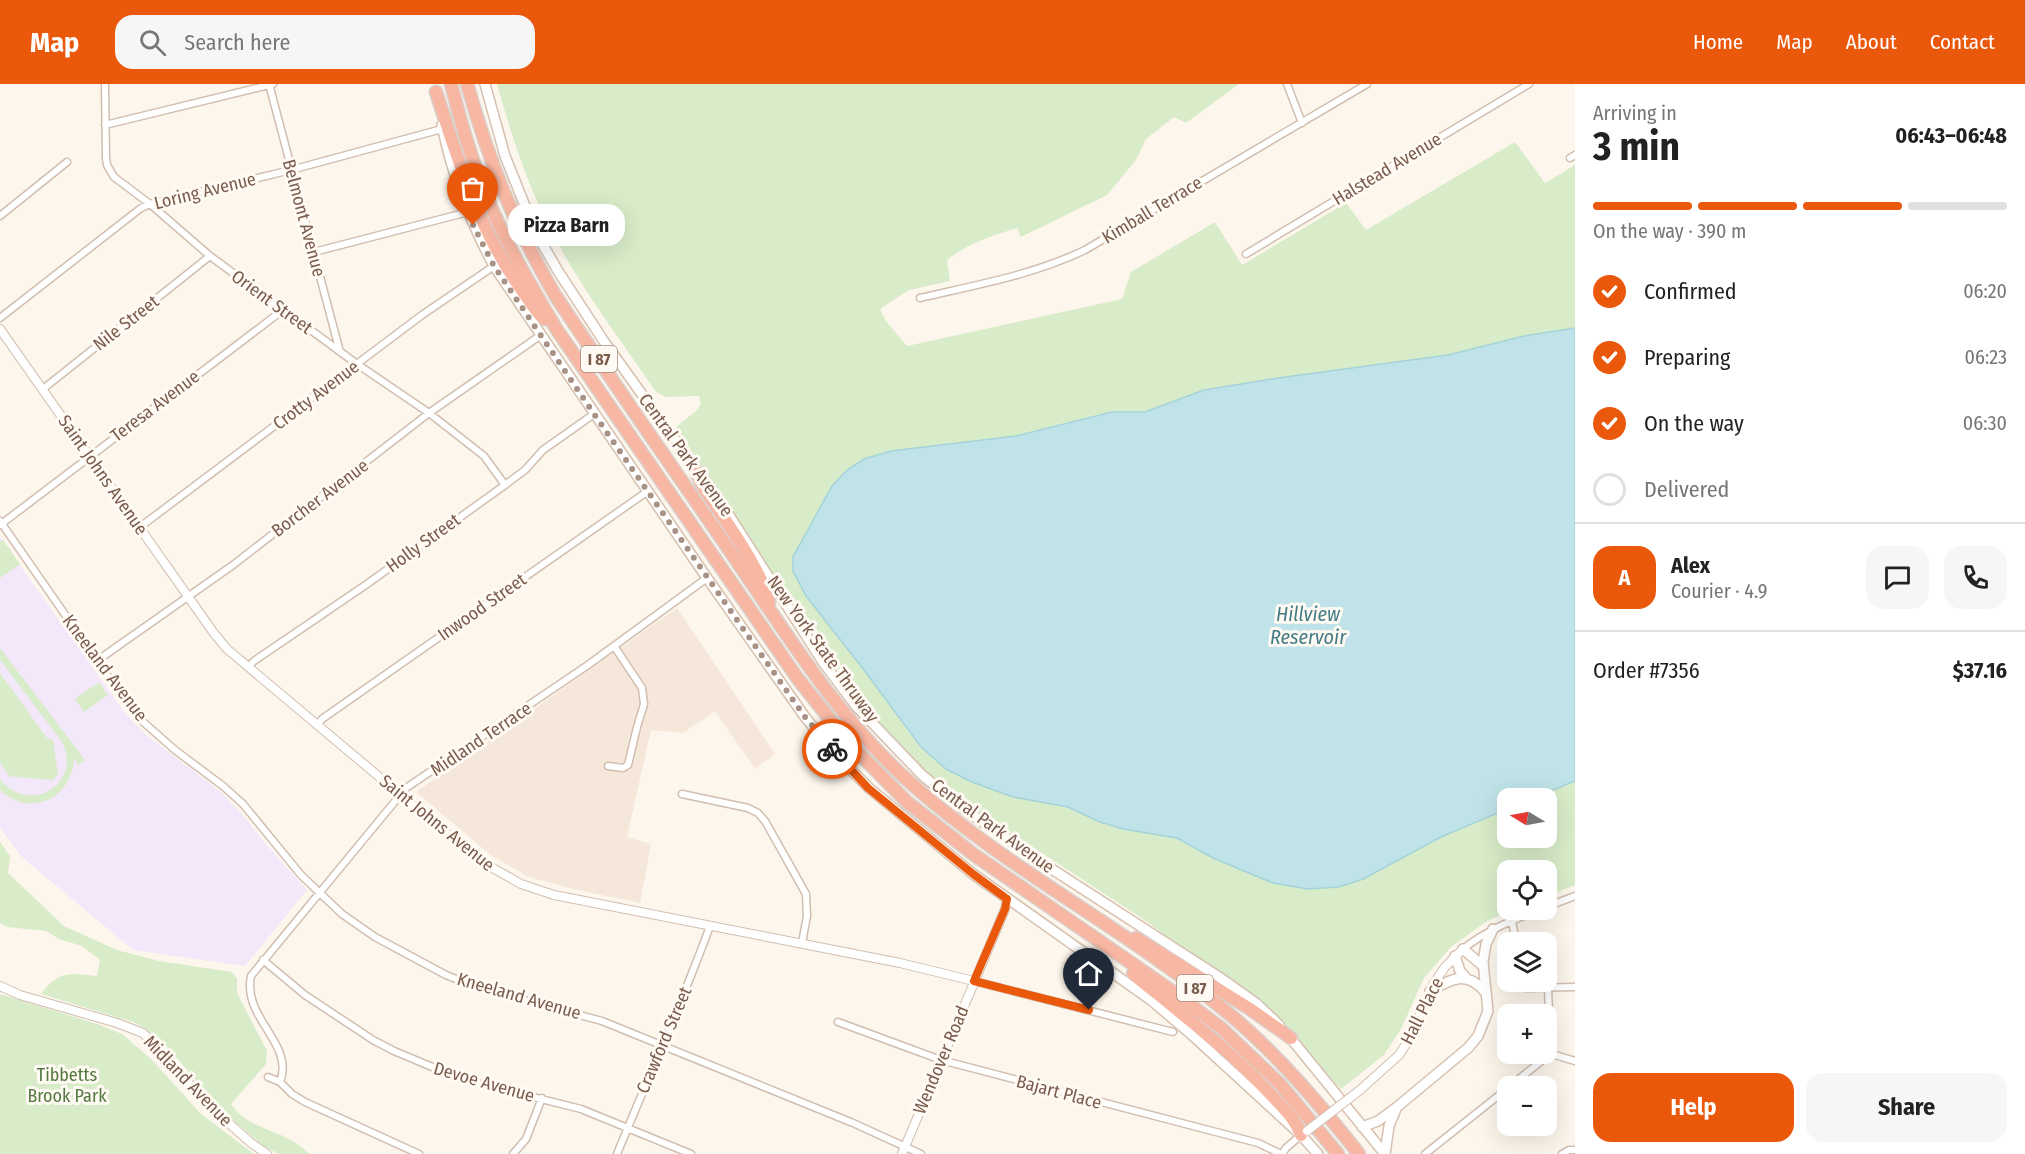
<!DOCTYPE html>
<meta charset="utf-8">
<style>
:root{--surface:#fff;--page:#f6f6f6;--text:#222;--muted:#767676;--line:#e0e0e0;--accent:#ea580c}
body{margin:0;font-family:"Fira Sans Condensed",sans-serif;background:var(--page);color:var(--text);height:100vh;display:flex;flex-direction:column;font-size:22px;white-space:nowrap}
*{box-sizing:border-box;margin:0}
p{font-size:20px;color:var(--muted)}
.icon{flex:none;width:33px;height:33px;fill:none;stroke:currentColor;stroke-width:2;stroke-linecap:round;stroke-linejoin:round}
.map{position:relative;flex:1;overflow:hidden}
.details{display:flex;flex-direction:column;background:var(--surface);width:450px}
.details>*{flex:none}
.needle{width:39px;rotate:280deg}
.tools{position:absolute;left:1497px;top:704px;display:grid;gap:12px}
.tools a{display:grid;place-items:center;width:60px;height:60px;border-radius:12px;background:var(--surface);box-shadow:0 6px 24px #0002;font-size:30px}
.pin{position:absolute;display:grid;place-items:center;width:51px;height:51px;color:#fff;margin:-62px -26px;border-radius:50% 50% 50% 0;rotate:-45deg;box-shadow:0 0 6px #0007}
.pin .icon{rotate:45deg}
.courier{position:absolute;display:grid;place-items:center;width:60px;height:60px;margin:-30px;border:4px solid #ea580c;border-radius:50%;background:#fff;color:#222;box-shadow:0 2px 8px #0007}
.bubble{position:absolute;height:42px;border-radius:18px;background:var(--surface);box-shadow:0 6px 24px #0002;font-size:20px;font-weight:700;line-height:42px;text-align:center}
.headline em{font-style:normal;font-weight:700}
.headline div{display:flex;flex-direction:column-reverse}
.headline{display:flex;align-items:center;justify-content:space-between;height:102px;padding:0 18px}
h1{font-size:39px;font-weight:700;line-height:45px}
.bar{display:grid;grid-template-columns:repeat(4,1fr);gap:9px 6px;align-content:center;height:72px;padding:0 18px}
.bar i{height:8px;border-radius:4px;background:var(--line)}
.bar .selected{background:var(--accent)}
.bar p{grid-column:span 4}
.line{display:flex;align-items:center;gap:15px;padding:0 18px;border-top:2px solid var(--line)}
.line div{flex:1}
.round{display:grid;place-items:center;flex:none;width:63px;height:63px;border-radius:18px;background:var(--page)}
ol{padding:0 18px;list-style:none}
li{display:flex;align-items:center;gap:18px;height:66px}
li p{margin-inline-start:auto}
li .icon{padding:6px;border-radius:50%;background:var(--accent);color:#fff;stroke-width:4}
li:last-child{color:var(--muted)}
li i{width:33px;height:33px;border:3px solid var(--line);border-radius:50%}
.cta{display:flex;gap:12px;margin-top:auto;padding:12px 18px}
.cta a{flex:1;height:69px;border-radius:18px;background:var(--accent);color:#fff;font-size:24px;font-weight:700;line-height:69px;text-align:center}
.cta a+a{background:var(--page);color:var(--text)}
header{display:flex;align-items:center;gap:36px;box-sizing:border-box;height:84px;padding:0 30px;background:var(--accent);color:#fff}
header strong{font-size:28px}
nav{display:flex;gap:33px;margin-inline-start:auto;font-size:21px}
.search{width:420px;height:54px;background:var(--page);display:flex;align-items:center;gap:15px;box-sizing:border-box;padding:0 21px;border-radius:18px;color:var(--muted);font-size:22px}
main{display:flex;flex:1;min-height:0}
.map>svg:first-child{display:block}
.residential{fill:#f5e8da}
.education{fill:#f3e8fa}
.green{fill:#d8ecc9}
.water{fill:#bfe3e8;stroke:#a5d3da;stroke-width:1.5}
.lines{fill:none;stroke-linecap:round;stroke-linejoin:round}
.minor-casing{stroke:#d1beb0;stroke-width:9}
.tertiary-casing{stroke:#d1beb0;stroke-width:10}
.secondary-casing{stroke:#d6c0b0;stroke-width:12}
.motorway-casing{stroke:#dad1cd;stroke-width:15}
.minor{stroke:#fff;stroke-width:6}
.tertiary{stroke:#fff;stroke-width:8}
.secondary{stroke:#fff;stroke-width:9}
.motorway{stroke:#f7b7a3;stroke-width:12}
.tertiary-bridge-casing{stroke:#d1beb0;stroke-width:10;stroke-linecap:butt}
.tertiary-bridge{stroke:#fff;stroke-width:8}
.done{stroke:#a89285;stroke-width:6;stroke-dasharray:0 10.8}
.route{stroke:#ea580c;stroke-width:8}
.labels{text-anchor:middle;stroke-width:6;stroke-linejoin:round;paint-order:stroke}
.shield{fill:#fffaf3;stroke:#a28b7f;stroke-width:1.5}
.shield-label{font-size:16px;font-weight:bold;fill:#7a5c4d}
.street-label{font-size:18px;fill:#7a5c4d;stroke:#fffaf3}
.park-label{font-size:18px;fill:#537a41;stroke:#fffaf3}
.water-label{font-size:20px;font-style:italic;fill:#437c86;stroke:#fffaf3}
</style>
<header>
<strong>Map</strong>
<div class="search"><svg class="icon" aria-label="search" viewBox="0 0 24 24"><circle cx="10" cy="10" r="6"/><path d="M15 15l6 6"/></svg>Search here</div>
<nav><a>Home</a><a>Map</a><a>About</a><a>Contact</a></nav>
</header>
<main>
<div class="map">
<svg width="1575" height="1070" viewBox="0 0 1575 1070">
<rect width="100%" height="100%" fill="#fdf6ec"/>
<path class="residential" d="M 677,524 L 775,670 L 755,685 L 715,627 L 683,649 L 651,646 L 627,753 L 651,760 L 640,819 L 577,806 L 529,793 L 492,772 L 416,708 Z"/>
<path class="education" d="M 0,453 L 125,629 L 146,651 L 221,708 L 242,730 L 264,758 L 307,806 L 245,882 L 133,866 L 22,773 L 0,744 Z"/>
<path class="green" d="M 497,0 L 1239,0 L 1186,39 L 1174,33 L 1146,55 L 1136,76 L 1107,111 L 1021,153 L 1017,144 C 992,152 968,159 947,176 L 950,197 L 909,206 L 880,225 L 886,237 L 907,262 L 1122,215 L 1131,188 L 1215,138 L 1242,181 L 1346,119 L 1366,146 L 1515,58 L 1545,99 L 1575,81 L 1575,244 L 1524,252 L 1449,271 L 1278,294 L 1204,306 L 1145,328 L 1112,328 L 1017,352 L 891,367 L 864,375 L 793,473 L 793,487 L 806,512 L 864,586 L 920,663 L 946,685 L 1013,713 L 1068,723 L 1100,738 L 1123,745 L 1177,754 L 1213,774 L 1273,799 L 1441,753 L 1507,725 L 1508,753 L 1546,753 L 1546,714 L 1534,714 L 1575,697 L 1575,801 L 1547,812 L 1546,786 L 1508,786 L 1508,825 L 1515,825 L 1487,837 L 1451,863 L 1424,894 L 1401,945 L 1384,971 L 1341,1005 L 1267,926 L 1146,837 L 967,720 L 926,690 L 853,612 L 857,607 L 840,585 L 834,586 L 676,343 L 696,327 L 701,320 L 699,312 L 666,313 L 656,308 C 618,252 576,198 547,138 C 525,94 510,47 497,0 Z
M 3,456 L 20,480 L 0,494 L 0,458 Z
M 0,564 L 85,676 L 79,681 L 74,675 C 72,714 30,735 0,706 L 0,695 C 31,734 86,697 60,655 L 0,576 Z
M 0,589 L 47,654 L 53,656 L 58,690 L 53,696 L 15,693 L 14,691 L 11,694 L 0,679 Z
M 99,598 L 108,611 L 84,628 L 75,615 Z
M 0,758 L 10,772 L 8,789 L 64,842 L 117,866 L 159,877 L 232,888 L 237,895 L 237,909 L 267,967 L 266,980 L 231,1020 C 245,1041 270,1045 291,1056 C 297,1059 304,1065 310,1070 L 279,1070 L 263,1062 L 222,1026 L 160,955 L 136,939 L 41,910 C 59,886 70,889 97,892 L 100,876 L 82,862 L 59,855 L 46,847 L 7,843 L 0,839 Z
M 0,910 L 97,940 L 122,950 L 152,976 L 201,1030 L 254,1070 L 0,1070 Z"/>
<path class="water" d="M 1575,244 L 1575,697 L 1534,714 L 1508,714 L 1507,725 L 1441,753 L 1363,795 L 1339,803 L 1308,805 L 1273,799 L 1213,774 L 1177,754 L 1123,745 L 1100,738 L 1068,723 L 1013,713 L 972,698 L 946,685 L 921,663 L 864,586 L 806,512 L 793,487 L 793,473 L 832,402 L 847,386 L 864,375 L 891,367 L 1016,352 L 1112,328 L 1145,328 L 1204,306 L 1278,294 L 1448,271 L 1524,252 Z"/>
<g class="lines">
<defs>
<path id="minor" d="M 105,0 L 106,74 L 107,81 L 114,93 L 150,120 L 210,172 L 357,280 L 429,329 L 484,372 L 505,401
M 269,0 L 340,268
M 1287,0 L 1302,39
M 105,41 L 273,0
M 1570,74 L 1575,71
M 0,132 L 67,78
M 314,168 L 468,128
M 1246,170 L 1529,0
M 920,214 C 976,201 1033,191 1085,166 L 1367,0
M 0,234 L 141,124 L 150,120 L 291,86 L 442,45
M 43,305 L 210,172
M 0,437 L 114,601 L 141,636 L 175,666 L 223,702 L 243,720 L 301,791 L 342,830 L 375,853 L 446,891 L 479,904 L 602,937 L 853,1039 L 921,1070
M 0,441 L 283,226
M 140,443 L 422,231 L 494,182
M 98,576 L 233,481 L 429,329 L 541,251
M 248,583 L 254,577 L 367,500 L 505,401 L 525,386 L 543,366 L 594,330
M 317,641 L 322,635 L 648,407
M 608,682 L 623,684 L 628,681 L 637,643 L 644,620 L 642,604 L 614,562
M 682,710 L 748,724 L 758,729 L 765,737 L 806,810 L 807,832 L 802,859
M 1546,823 L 1575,812
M 1512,837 L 1516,858
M 1463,865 C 1487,846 1513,836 1541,825
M 263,876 L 305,911 L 373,956 L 394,967 L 461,995 L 581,1025 L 691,1070
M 974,897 L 1173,948
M 1519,897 L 1521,903 L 1526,904 L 1575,903
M 1548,904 L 1550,956 L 1548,969
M 838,938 L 941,976 L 1258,1059 L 1281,1070
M 1548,969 L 1575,977
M 268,993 L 280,998
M 1510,1002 L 1544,975 L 1548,969
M 419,1070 L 305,1018 L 292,1010 L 280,998 C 295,959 242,935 251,892 L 406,704 L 588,581 L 707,494
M 513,1070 L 526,1055 L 542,1014
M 617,1070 C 648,994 682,919 710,842
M 1282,1070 L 1286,1064 L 1301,1051
M 1425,1070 L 1508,1004
M 1562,1070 L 1569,1066 L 1575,1066"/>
<path id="tertiary" d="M 0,245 L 213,548 L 227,565 L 477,775 L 521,800 L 554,811 L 900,879 L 974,897
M 0,902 L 20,911 L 117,939 L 143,949 L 212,1024 L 251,1059 L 267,1070
M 1360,1006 L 1399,971 L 1408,957 L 1434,899 L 1445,883 L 1463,865
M 902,1070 L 1005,825 L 1007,815"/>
<path id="secondary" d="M 485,0 L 505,72 L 535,147 L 558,187 L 603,256 L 664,341 L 716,411 L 823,578 L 856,622 L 922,691 L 965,726 L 1044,780 L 1219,893 L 1257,920 L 1279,941
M 442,41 C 452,92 470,137 494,182 L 707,494 L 805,633 L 837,672 L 869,704 L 973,790 L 1151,916 L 1192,951 L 1301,1051 L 1318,1070
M 1463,865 L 1483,882
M 1455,872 L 1460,887 L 1467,895
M 1430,907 C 1451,895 1467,886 1485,908
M 1288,951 L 1385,1070
M 1362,1043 L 1378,1037 L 1397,1023 L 1468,964 L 1478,952 L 1488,927 L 1483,878 L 1486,860 L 1493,845
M 1385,1070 L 1389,1042 L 1396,1025"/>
<path id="motorway" d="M 451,0 C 461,38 471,75 486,111 C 505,159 531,202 557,246 L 798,595 L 849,659 L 907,718 L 973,770 L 1176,910 L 1221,944 L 1280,1000 L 1338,1070
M 467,0 C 489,77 514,141 555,211 C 613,299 674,385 734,473 C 786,549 836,631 905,694 C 1006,786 1130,846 1234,934 C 1281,974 1320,1021 1359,1070
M 436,8 C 458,75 478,144 519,202 C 527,213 534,226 544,235
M 695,385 C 700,400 709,412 718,425 C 735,451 762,489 769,518
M 1136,854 L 1250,925 L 1291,954
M 1133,890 C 1182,930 1232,968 1275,1015 C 1285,1026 1296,1036 1301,1051"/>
</defs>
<use href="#minor" class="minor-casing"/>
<use href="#tertiary" class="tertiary-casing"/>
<use href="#secondary" class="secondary-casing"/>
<use href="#motorway" class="motorway-casing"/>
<use href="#minor" class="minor"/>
<use href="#tertiary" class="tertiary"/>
<use href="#secondary" class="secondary"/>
<use href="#motorway" class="motorway"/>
<defs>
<path id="tertiary-bridge" d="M 1307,1047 L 1360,1006"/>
</defs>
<use href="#tertiary-bridge" class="tertiary-bridge-casing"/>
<use href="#tertiary-bridge" class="tertiary-bridge"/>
</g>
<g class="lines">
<path class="done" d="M 473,141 L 494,182 L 594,330 L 744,546 L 805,633 L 832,665"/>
<path class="route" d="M 832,665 L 868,704 L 973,790 L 1007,815 L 1005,825 L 974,897 L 1089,926"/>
</g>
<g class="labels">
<g class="shield">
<rect x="581" y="262" width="36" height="26" rx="4.5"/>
<rect x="1177" y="891" width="36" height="26" rx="4.5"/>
</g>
<g class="shield-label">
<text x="599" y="281">I 87</text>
<text x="1195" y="910">I 87</text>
</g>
<g class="street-label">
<text transform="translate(1387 85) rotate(-31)" y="6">Halstead Avenue</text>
<text transform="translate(205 107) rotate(-14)" y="6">Loring Avenue</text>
<text transform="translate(1152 126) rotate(-31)" y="6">Kimball Terrace</text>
<text transform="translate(304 134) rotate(75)" y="6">Belmont Avenue</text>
<text transform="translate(272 218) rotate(36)" y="6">Orient Street</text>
<text transform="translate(126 239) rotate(-38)" y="6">Nile Street</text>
<text transform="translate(316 311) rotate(-37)" y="6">Crotty Avenue</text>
<text transform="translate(155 322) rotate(-37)" y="6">Teresa Avenue</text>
<text transform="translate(686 371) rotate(54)" y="6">Central Park Avenue</text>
<text transform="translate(103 391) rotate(55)" y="6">Saint Johns Avenue</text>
<text transform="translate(320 414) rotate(-37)" y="6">Borcher Avenue</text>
<text transform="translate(423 459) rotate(-36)" y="6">Holly Street</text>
<text transform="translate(482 523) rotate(-35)" y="6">Inwood Street</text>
<text transform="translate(823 565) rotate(54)" y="6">New York State Thruway</text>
<text transform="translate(105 584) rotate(53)" y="6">Kneeland Avenue</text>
<text transform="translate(481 655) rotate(-34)" y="6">Midland Terrace</text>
<text transform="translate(437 739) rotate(39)" y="6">Saint Johns Avenue</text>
<text transform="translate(993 742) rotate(36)" y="6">Central Park Avenue</text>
<text transform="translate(519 912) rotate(16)" y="6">Kneeland Avenue</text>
<text transform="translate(1422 927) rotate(-63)" y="6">Hall Place</text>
<text transform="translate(664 956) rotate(-67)" y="6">Crawford Street</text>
<text transform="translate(941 976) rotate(-67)" y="6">Wendover Road</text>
<text transform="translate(188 997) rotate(46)" y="6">Midland Avenue</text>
<text transform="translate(484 998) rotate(16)" y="6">Devoe Avenue</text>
<text transform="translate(1059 1008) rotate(15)" y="6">Bajart Place</text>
</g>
<g class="park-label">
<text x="67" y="997">Tibbetts<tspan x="67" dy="21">Brook Park</tspan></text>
</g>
<g class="water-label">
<text x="1308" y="537">Hillview<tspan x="1308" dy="23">Reservoir</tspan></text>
</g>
</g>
</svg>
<div class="tools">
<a><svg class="needle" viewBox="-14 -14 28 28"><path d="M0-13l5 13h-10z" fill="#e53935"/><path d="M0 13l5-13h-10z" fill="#767676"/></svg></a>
<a><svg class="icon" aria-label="locate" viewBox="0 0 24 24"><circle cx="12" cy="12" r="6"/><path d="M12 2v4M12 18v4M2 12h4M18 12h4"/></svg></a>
<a><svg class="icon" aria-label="layers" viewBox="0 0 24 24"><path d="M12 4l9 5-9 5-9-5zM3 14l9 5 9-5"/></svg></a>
<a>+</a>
<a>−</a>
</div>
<div class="pin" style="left:473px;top:141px;background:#ea580c"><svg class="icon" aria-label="bag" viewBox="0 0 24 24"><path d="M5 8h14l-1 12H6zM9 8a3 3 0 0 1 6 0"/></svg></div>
<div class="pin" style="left:1089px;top:926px;background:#1f2937"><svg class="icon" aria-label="home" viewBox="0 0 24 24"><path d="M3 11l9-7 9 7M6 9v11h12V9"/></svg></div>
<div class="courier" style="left:832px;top:665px"><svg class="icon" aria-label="bike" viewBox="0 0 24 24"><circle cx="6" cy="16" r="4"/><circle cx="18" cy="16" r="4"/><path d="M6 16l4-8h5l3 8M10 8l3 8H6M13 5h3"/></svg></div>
<div class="bubble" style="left:508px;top:120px;width:117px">Pizza Barn</div>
</div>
<section class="details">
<div class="headline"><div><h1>3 min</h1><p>Arriving in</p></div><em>06:43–06:48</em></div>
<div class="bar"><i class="selected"></i><i class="selected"></i><i class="selected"></i><i></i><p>On the way · 390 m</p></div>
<ol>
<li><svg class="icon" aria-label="check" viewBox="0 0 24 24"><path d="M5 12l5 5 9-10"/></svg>Confirmed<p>06:20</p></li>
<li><svg class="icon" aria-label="check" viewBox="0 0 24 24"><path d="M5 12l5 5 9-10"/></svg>Preparing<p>06:23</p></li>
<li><svg class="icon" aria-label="check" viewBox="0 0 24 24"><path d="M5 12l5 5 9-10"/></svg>On the way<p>06:30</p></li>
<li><i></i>Delivered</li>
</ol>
<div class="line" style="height:108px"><b class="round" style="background:var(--accent);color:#fff">A</b><div><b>Alex</b><p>Courier · 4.9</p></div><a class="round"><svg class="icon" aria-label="chat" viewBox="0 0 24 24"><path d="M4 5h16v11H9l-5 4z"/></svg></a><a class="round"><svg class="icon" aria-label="phone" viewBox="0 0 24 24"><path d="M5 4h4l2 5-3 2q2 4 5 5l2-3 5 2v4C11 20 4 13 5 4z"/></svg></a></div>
<div class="line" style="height:78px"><div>Order #7356</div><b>$37.16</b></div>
<div class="cta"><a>Help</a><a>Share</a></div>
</section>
</main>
